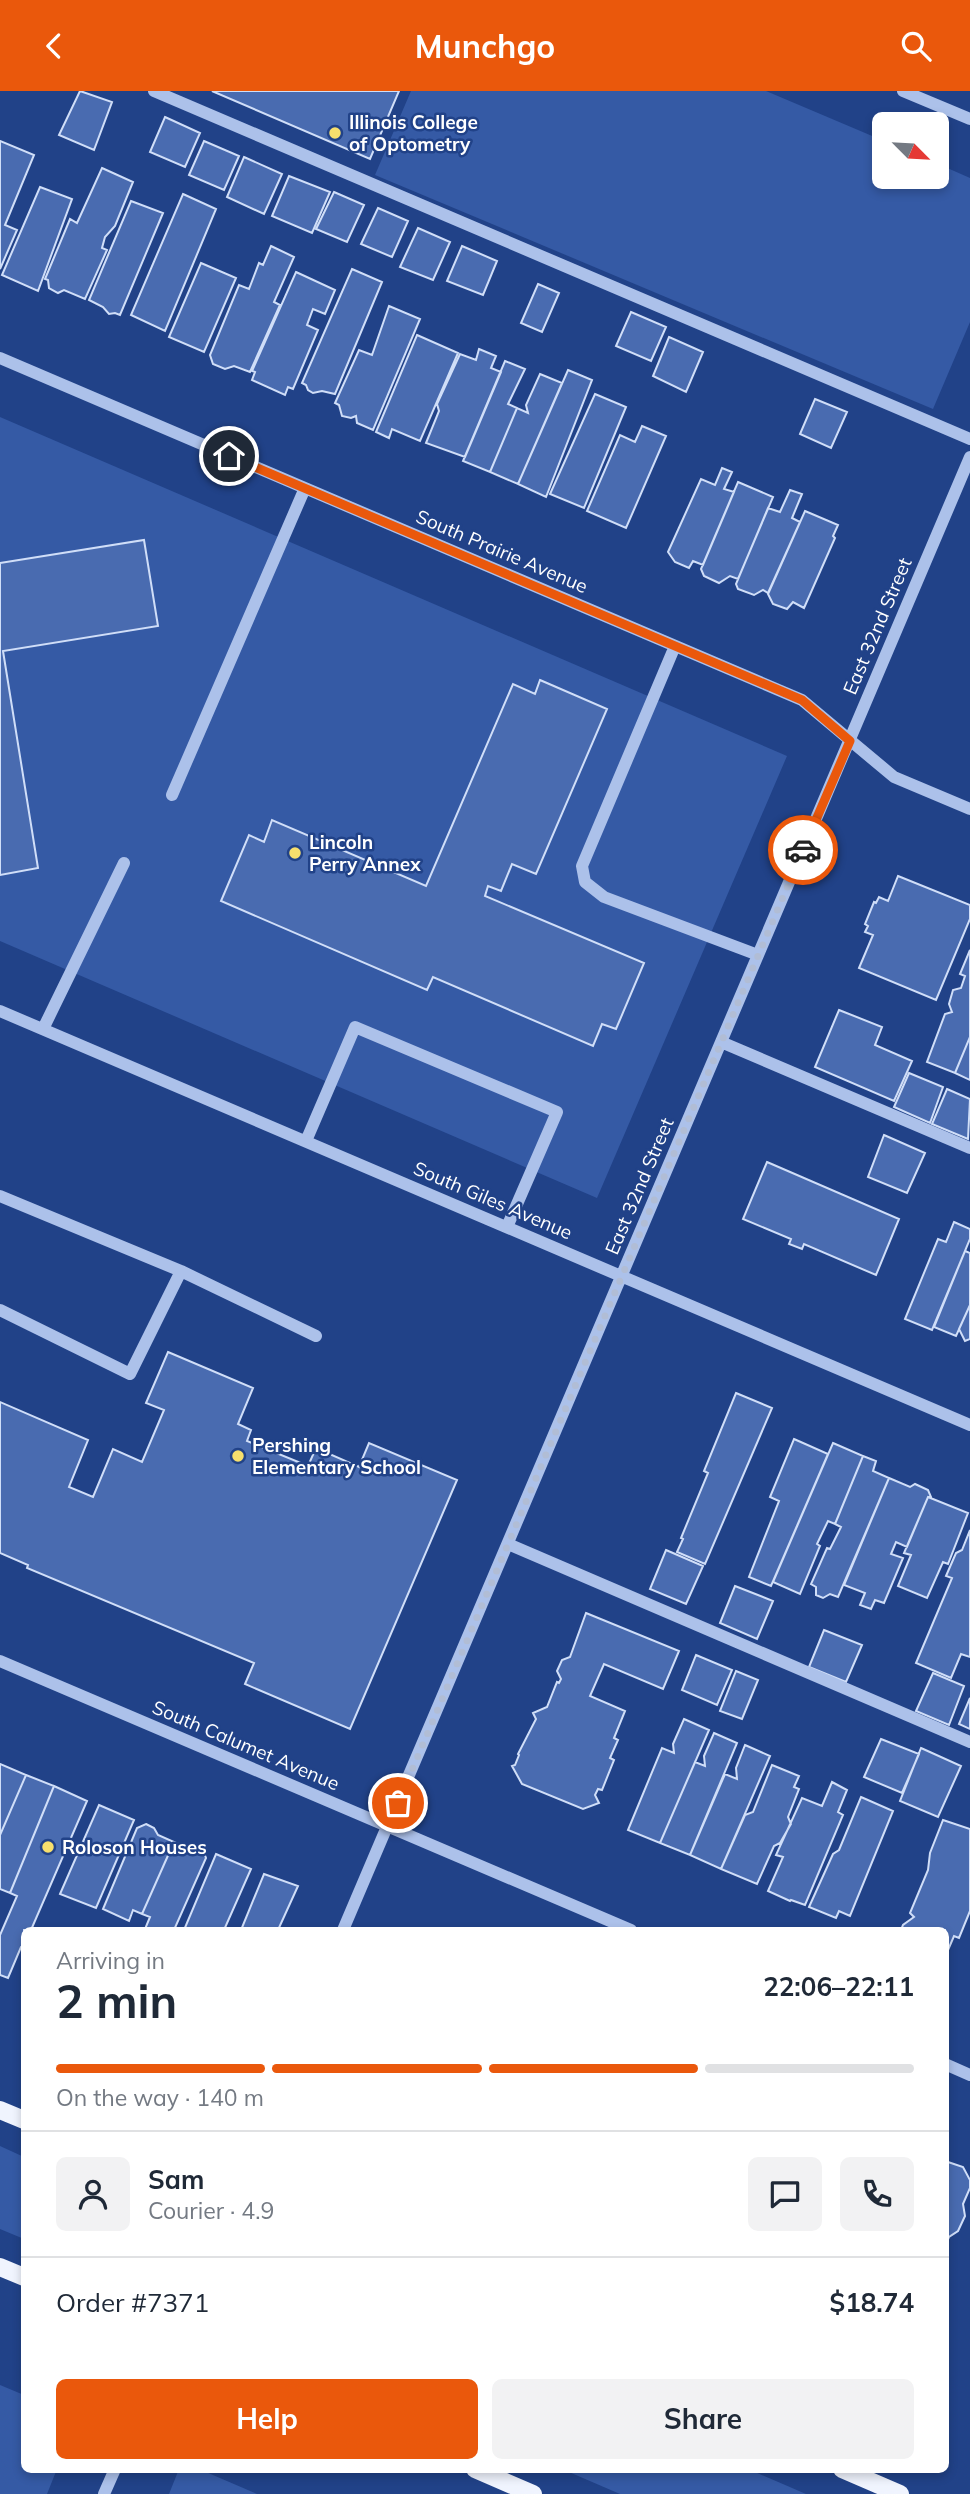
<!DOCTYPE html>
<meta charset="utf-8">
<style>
:root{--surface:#fff;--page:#f2f2f3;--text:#1f2937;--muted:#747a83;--line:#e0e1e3;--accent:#ea580c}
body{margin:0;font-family:Mulish,sans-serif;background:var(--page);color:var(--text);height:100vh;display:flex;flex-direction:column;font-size:26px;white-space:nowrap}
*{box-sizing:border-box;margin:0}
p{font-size:23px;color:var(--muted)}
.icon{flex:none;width:38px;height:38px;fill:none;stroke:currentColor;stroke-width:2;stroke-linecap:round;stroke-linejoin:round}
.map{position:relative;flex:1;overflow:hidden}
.side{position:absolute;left:21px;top:1836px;width:928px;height:546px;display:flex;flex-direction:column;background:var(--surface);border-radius:10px;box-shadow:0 4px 10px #0003}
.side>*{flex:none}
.needle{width:46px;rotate:114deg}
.tools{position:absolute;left:872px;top:21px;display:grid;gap:14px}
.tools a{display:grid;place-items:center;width:77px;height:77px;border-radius:10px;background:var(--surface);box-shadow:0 4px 10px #0003;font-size:35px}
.pin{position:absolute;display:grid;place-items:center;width:60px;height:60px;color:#fff;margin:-30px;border:4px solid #fff;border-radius:50%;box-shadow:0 2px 7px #0007}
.courier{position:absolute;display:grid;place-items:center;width:70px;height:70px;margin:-35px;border:5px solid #ea580c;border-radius:50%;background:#fff;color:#222;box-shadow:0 2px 9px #0007}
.headline em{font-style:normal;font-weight:700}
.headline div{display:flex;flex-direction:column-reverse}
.headline{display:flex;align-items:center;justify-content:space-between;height:119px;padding:0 35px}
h1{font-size:46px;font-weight:700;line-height:52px}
.bar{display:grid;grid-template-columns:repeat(4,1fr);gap:10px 7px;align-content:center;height:84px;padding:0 35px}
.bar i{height:9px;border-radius:5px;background:var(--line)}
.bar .selected{background:var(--accent)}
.bar p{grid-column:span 4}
.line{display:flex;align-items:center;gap:18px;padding:0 35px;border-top:2px solid var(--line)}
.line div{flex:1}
.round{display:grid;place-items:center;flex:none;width:74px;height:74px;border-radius:10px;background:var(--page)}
.button{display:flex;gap:14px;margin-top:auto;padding:14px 35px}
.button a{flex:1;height:80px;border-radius:10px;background:var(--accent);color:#fff;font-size:28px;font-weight:700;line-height:80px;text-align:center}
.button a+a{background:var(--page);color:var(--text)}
header{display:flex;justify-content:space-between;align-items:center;height:91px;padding:0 35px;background:var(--accent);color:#fff;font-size:32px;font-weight:700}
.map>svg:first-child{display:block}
.green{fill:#355aa5;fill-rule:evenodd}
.building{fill:#496bb0;stroke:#d0def8;stroke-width:2}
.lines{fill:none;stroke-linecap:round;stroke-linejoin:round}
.minor{stroke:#acc1ea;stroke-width:12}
.major{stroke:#f0f4fe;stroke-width:18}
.done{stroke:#b1bdd5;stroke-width:7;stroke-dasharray:0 12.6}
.route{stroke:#ea580c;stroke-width:9}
.poi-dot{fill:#f7df6d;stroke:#214288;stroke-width:2.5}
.labels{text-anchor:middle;stroke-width:5;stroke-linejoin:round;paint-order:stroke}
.poi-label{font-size:19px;font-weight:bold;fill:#fff;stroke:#214288;text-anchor:start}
.street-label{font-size:19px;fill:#fff;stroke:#214288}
</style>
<header><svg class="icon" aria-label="back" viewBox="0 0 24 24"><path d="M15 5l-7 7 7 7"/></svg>Munchgo<svg class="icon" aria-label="search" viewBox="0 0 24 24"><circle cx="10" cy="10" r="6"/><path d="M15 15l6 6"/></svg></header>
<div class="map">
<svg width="970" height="2403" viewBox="0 0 970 2403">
<rect width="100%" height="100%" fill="#214288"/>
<path class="green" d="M 411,0 L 766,0 L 884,50 L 884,86 L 936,86 L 936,72 L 970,87 L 970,231 L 933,318 L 375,84 Z
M 0,326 L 787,665 L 597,1107 L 0,850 L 0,784 L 38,777 L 3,560 L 158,535 L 144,449 L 0,472 ZM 513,593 L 535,603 L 607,619 L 536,783 L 512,773 L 501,800 L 488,795 L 485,805 L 644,872 L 616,938 L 602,933 L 593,955 L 433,886 L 427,899 L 221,810 L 250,744 L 264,751 L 273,729 L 426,795 Z
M 0,2055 L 24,2066 L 24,2148 L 0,2138 Z
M 0,2294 L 24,2304 L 24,2378 L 57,2378 L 47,2403 L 0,2403 Z
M 179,2378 L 199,2378 L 257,2403 L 169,2403 Z
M 562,2378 L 748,2378 L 806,2403 L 620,2403 Z"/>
<path class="building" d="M 80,0 L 112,11 L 94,59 L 59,44 Z
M 212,0 L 399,0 L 370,68 Z
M 165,26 L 200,42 L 185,76 L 150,61 Z
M 0,50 L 34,64 L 5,134 L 17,139 L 0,178 Z
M 204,50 L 239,65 L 224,99 L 189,84 Z
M 244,66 L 282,83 L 264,123 L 227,106 Z
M 102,77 L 133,91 L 115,135 L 105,146 L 102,157 L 107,159 L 85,208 L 64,199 L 58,202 L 49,197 L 48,189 L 45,188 L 70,128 L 77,132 Z
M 289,85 L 330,101 L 312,142 L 272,125 Z
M 40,96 L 72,108 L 38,200 L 2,184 Z
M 334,101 L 364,114 L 347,151 L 316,138 Z
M 183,103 L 216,118 L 165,240 L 131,224 Z
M 131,110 L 163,122 L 120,224 L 115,222 L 109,223 L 103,216 L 89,209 Z
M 378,117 L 408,130 L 392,166 L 361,153 Z
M 418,137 L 450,151 L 433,189 L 400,176 Z
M 271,155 L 294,166 L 274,211 L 280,214 L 250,281 L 234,275 L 225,278 L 213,273 L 210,264 L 239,194 L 249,198 L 259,172 L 263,174 Z
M 462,155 L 497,170 L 483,204 L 447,190 Z
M 201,172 L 236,187 L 204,261 L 169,246 Z
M 352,178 L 382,191 L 335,303 L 322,300 L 313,302 L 308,299 L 306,294 L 302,292 Z
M 296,181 L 335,199 L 325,223 L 313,218 L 307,234 L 318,239 L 293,298 L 288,296 L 285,304 L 252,289 L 255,281 L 252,280 Z
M 538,193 L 559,202 L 542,241 L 521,232 Z
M 389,215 L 420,228 L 373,339 L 357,332 L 356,325 L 351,327 L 342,325 L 339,314 L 335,312 L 359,259 L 372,264 Z
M 631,221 L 666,236 L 651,270 L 616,255 Z
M 417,244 L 458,262 L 420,350 L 392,338 L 389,347 L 376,341 Z
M 669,246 L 703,261 L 686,301 L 653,285 Z
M 479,258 L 496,265 L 491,277 L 501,281 L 465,366 L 426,352 L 439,320 L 437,313 L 460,263 L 476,269 Z
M 505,270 L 525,278 L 508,313 L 517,317 L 490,381 L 463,370 Z
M 568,279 L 592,289 L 546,406 L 518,393 Z
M 540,283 L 562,292 L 518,393 L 490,381 L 517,317 L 528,322 L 526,314 Z
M 595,303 L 626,316 L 584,417 L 550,403 Z
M 815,308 L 847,321 L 831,357 L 800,343 Z
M 642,335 L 666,345 L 626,437 L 587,420 L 620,344 L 635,351 Z
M 722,377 L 732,381 L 724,398 L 734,401 L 703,474 L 693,470 L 689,477 L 675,471 L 668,461 L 701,388 L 715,394 Z
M 738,391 L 773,406 L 738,488 L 730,485 L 719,492 L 704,485 L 701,478 Z
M 790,399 L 802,403 L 792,427 L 800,431 L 768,502 L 763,499 L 754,504 L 738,498 L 736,493 L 768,417 L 780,421 Z
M 805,420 L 838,434 L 833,445 L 835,447 L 804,517 L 793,511 L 787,518 L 773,513 L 768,503 Z
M 144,449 L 158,535 L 3,560 L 38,777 L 0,784 L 0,472 Z
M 540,589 L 607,618 L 536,783 L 512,773 L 501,800 L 488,795 L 485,805 L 644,872 L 616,938 L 602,933 L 593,955 L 433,886 L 427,899 L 221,810 L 249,744 L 264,751 L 272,729 L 426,795 L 513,593 L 535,603 Z
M 898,785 L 970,814 L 970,828 L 936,909 L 859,877 L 873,844 L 865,841 L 868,835 L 865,833 L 874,811 L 876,812 L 879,806 L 888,810 Z
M 970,859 L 970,946 L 955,982 L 927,971 L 945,923 L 952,921 L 949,913 L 953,899 L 961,897 L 965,885 L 960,883 Z
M 839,919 L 882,936 L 875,954 L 912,970 L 894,1010 L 815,976 Z
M 970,946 L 970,989 L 955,982 Z
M 909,982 L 943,996 L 930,1032 L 894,1016 Z
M 947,998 L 970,1008 L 968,1048 L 932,1033 Z
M 884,1044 L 925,1062 L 907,1102 L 868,1086 Z
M 767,1071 L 899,1128 L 876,1184 L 804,1153 L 802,1158 L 789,1153 L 791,1148 L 743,1128 Z
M 954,1131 L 970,1138 L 970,1148 L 932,1239 L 905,1228 L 938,1148 L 946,1151 Z
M 965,1160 L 970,1162 L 970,1214 L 956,1245 L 934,1236 Z
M 970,1214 L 970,1248 L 965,1250 L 959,1238 Z
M 168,1261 L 253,1297 L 238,1333 L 251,1339 L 247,1350 L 308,1375 L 316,1357 L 359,1376 L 369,1352 L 457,1389 L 350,1638 L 245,1593 L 254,1572 L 27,1477 L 28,1474 L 0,1462 L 0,1311 L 88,1349 L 69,1396 L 93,1406 L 113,1358 L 142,1371 L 164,1319 L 146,1312 Z
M 736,1302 L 772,1317 L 705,1473 L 677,1461 L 683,1448 L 681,1447 L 708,1382 L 704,1380 Z
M 794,1348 L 828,1363 L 771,1495 L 749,1486 L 779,1410 L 770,1406 Z
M 833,1352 L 863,1365 L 835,1433 L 828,1430 L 817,1453 L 820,1455 L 800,1503 L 773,1491 Z
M 863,1365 L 876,1370 L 873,1380 L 889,1387 L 838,1506 L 830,1503 L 823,1507 L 816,1504 L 816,1496 L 811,1493 L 827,1457 L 830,1458 L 841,1436 L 835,1433 Z
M 889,1387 L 910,1396 L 915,1393 L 928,1399 L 931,1406 L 928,1406 L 907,1456 L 896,1451 L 891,1463 L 903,1467 L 884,1512 L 875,1509 L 871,1518 L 860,1514 L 865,1502 L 844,1494 Z
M 928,1406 L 968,1422 L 948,1473 L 943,1471 L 927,1507 L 898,1495 L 911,1464 L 904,1462 Z
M 970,1439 L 970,1566 L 961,1563 L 951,1587 L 916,1572 L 952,1487 L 946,1485 L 956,1462 L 962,1459 Z
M 666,1459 L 703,1475 L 686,1513 L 650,1498 Z
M 735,1495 L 773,1510 L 757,1548 L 720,1532 Z
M 586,1522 L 679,1560 L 663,1598 L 604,1573 L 590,1605 L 625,1620 L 614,1647 L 618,1649 L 610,1667 L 614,1669 L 602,1699 L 598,1698 L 595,1704 L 599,1712 L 583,1718 L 522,1693 L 512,1675 L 515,1674 L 519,1664 L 518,1663 L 536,1628 L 533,1622 L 547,1616 L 557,1591 L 559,1592 L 561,1588 L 557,1580 L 562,1569 L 570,1566 Z
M 824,1539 L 862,1554 L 846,1591 L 809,1576 Z
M 696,1564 L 732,1579 L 717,1614 L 682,1599 Z
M 736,1580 L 758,1589 L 742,1628 L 720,1620 Z
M 933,1582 L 964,1595 L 949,1634 L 916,1620 Z
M 970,1607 L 970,1638 L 959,1633 Z
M 684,1628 L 709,1639 L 660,1752 L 628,1739 L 662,1657 L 674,1662 L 673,1653 Z
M 714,1642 L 737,1652 L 690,1764 L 660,1752 L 695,1671 L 705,1675 L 704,1665 Z
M 881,1648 L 919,1663 L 902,1702 L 864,1686 Z
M 745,1654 L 770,1665 L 721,1778 L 690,1764 L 725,1683 L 737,1688 L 736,1677 Z
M 921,1657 L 961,1675 L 938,1726 L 900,1710 Z
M 0,1673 L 26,1684 L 0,1744 Z
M 772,1674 L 799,1685 L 794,1696 L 799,1698 L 788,1726 L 791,1733 L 780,1752 L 774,1755 L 757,1793 L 721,1778 L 745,1724 L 753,1721 Z
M 26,1684 L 54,1695 L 10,1802 L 0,1798 L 0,1744 Z
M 832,1691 L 847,1699 L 838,1721 L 843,1724 L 805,1814 L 791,1809 L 790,1810 L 768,1800 L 783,1766 L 776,1764 L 802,1707 L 822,1715 Z
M 54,1695 L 87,1710 L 31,1839 L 24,1839 L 24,1855 L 21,1856 L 8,1887 L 0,1884 L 0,1844 L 17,1805 L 10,1802 Z
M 861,1706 L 893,1720 L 850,1825 L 839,1820 L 836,1827 L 809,1816 L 833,1763 L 839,1759 Z
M 99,1714 L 134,1729 L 96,1817 L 60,1803 Z
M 943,1729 L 970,1738 L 970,1820 L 959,1847 L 954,1845 L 945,1866 L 945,1839 L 901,1839 L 903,1834 L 914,1826 L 910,1822 L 928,1779 L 930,1762 Z
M 146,1733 L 154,1737 L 158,1744 L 174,1751 L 142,1823 L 133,1819 L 129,1830 L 103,1818 L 137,1737 Z
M 174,1751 L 185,1756 L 192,1753 L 202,1757 L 206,1767 L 174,1839 L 149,1839 L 145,1838 L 150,1826 L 142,1823 Z
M 216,1763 L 251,1778 L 224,1839 L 184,1839 Z
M 264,1783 L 298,1795 L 278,1839 L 241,1839 Z
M 948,2071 L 963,2076 L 970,2089 L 970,2097 L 963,2113 L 965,2125 L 958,2140 L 949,2146 L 945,2155 L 945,2072 Z"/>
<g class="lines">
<path class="minor" d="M 154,0 L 970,348
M 903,0 L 970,28
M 0,267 L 802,609 L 894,686 L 970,718
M 675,555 L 582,775 L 585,791 L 604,806 L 758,864
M 172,704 L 305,397
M 0,920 L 970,1334
M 43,938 L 124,772
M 721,951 L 970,1057
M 306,1050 L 355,936 L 557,1021 L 507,1136
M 0,1105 L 181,1180 L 316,1245
M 0,1219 L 130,1283 L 181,1180
M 508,1453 L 970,1651
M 0,1570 L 631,1839
M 343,1839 L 970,366
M 945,1973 L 970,1984
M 104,2403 L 115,2378"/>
<path class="major" d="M 0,2019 L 24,2029
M 0,2176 L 24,2186
M 475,2378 L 533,2403
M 842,2378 L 900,2403"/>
</g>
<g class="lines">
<path class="done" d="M 398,1712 L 803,759"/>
<path class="route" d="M 229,365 L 802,609 L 850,650 L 803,759"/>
</g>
<g class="poi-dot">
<circle cx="335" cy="42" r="7"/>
<circle cx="295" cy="762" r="7"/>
<circle cx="238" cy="1365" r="7"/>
<circle cx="48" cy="1756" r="7"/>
</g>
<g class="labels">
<g class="poi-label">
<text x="349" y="38">Illinois College<tspan x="349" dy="22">of Optometry</tspan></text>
<text x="309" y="758">Lincoln<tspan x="309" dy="22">Perry Annex</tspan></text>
<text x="252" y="1361">Pershing<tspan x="252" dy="22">Elementary School</tspan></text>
<text x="62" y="1763">Roloson Houses</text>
</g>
<g class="street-label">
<text transform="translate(502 460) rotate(23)" y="7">South Prairie Avenue</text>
<text transform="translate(877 535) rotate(-67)" y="7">East 32nd Street</text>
<text transform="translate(639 1095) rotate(-67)" y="7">East 32nd Street</text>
<text transform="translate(493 1109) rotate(23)" y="7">South Giles Avenue</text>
<text transform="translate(246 1654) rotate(23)" y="7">South Calumet Avenue</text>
</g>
</g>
</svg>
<div class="tools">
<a><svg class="needle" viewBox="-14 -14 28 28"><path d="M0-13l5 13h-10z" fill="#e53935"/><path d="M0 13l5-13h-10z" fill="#747a83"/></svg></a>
</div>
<div class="pin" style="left:398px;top:1712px;background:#ea580c"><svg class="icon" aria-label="bag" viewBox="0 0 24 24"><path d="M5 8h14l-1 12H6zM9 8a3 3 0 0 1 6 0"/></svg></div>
<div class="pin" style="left:229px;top:365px;background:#1f2937"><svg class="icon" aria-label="home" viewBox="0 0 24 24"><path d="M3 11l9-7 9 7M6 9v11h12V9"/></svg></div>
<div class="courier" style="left:803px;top:759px"><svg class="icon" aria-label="car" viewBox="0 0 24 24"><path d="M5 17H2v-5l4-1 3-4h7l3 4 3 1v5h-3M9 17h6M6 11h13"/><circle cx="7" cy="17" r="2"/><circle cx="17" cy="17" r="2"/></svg></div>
<section class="side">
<div class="headline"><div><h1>2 min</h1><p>Arriving in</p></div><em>22:06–22:11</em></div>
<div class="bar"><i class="selected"></i><i class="selected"></i><i class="selected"></i><i></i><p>On the way · 140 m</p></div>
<div class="line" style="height:126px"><a class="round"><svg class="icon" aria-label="person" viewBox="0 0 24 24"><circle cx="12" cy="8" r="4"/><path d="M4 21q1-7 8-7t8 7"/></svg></a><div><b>Sam</b><p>Courier · 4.9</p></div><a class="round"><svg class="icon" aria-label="chat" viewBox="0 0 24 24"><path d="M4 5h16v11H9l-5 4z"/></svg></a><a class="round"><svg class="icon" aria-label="phone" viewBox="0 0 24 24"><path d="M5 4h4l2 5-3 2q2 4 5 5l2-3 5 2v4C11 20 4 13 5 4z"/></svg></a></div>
<div class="line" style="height:91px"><div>Order #7371</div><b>$18.74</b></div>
<div class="button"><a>Help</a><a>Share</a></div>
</section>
</div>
